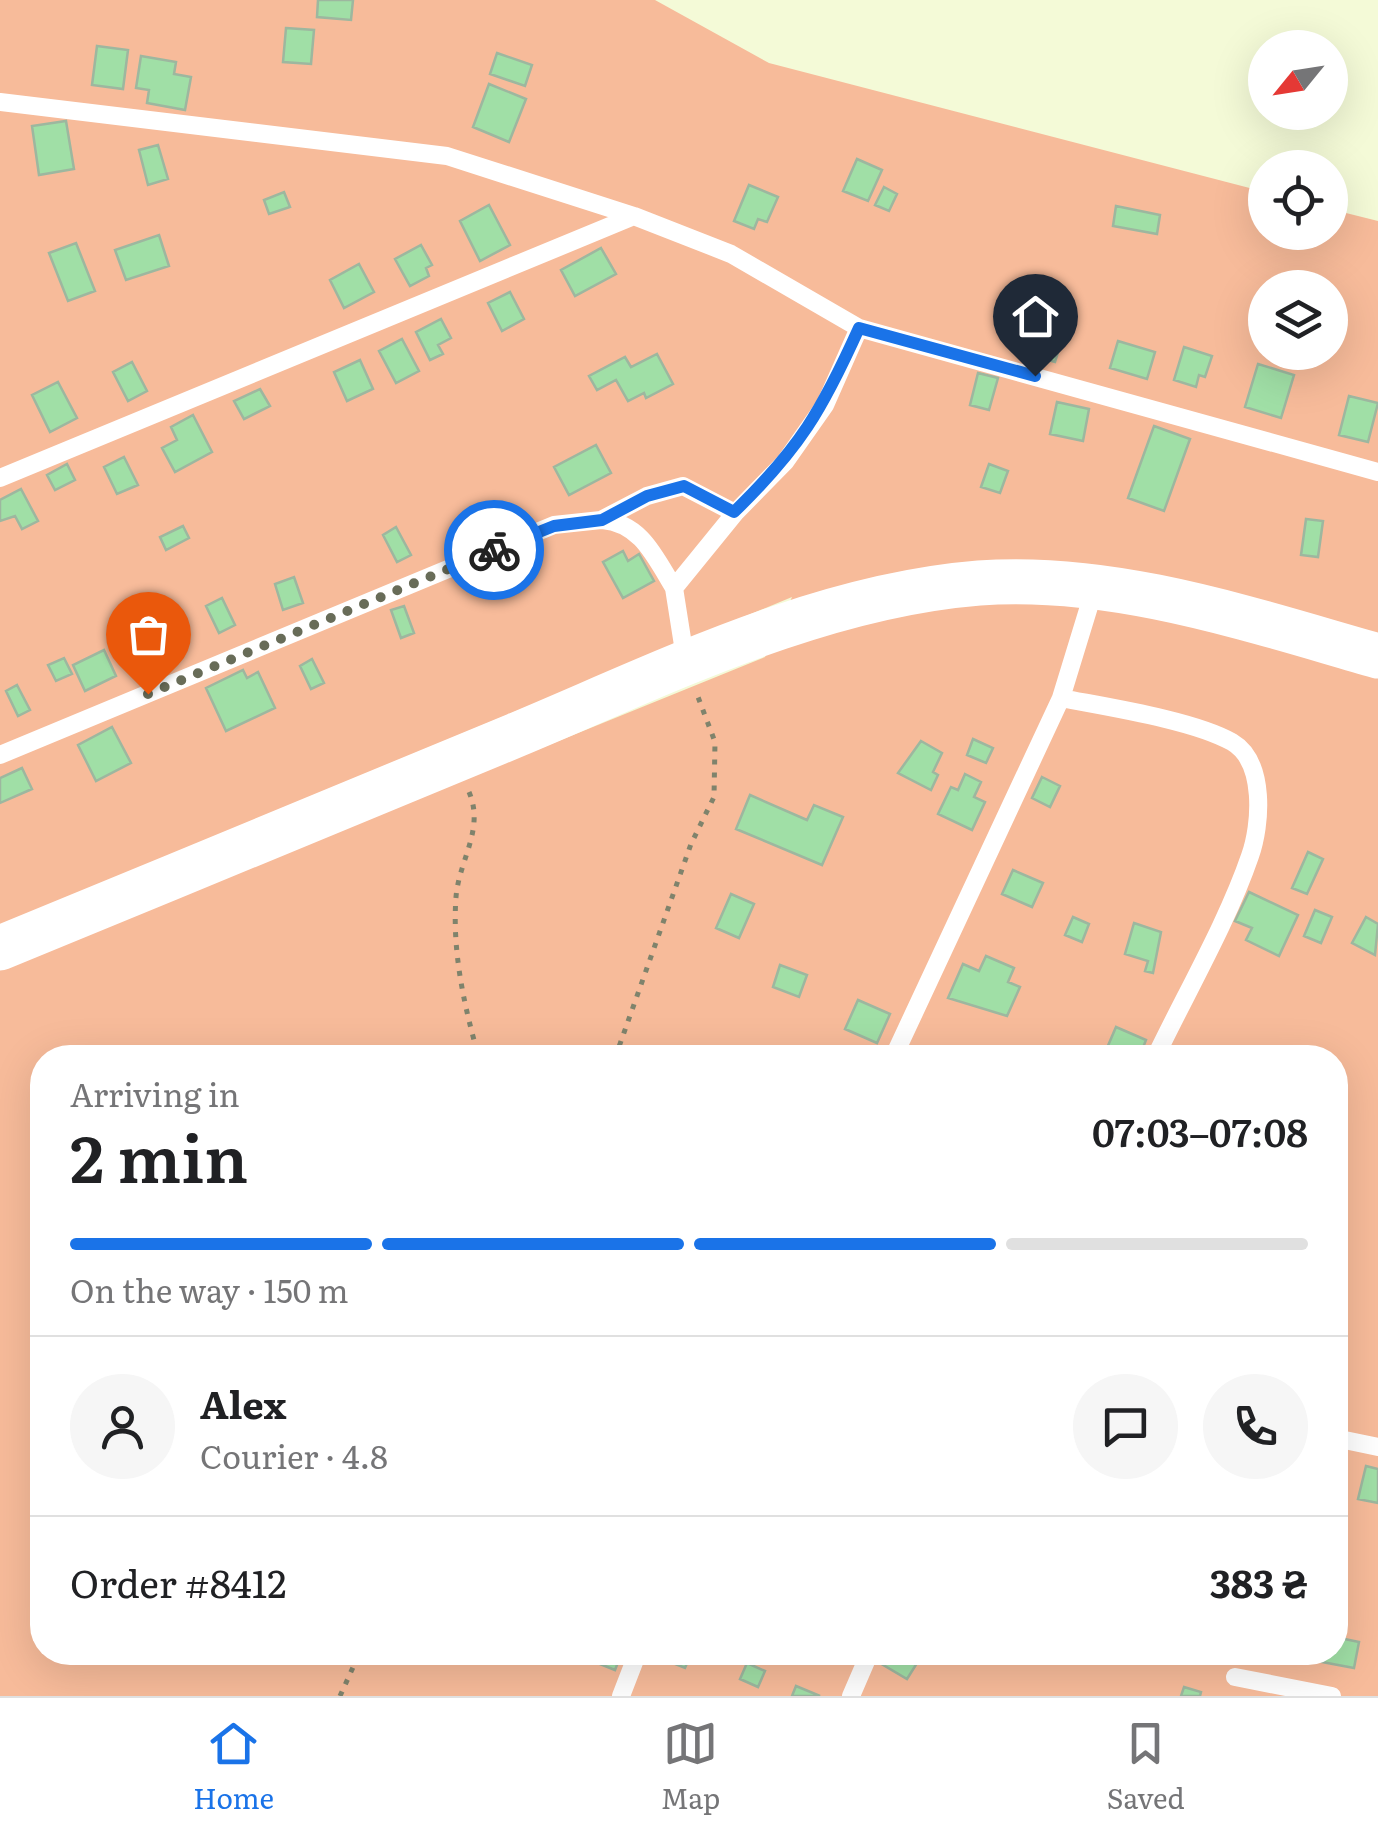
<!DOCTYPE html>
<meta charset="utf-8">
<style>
:root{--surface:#fff;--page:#f6f6f6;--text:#202124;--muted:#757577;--line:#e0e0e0;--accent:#1a73e8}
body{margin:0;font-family:Literata,serif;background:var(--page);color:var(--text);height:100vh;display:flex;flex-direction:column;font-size:38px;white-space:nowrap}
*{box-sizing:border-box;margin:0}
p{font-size:32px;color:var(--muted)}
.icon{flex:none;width:55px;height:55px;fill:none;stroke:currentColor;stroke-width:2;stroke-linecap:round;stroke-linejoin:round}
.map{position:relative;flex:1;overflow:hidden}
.panel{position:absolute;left:30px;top:1045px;width:1318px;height:620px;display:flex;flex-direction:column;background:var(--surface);border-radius:40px;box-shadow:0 10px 40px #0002}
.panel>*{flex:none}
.needle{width:65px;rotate:240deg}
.buttons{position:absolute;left:1248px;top:30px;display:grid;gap:20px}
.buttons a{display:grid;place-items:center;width:100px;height:100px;border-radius:50%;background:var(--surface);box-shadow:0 10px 40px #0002;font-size:50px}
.pin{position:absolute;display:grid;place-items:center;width:85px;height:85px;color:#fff;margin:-102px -42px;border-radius:50% 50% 50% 0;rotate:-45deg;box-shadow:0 0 10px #0007}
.pin .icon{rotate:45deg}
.courier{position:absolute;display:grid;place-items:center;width:100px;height:100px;margin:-50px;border:8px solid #1a73e8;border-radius:50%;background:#fff;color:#222;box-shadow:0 2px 12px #0007}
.summary em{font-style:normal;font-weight:600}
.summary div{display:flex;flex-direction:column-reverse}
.summary{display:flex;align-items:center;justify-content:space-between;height:170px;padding:0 40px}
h1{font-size:65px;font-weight:600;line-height:75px}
.bar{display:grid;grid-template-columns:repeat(4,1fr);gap:15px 10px;align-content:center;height:120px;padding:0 40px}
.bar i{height:12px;border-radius:8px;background:var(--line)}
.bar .current{background:var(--accent)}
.bar p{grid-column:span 4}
.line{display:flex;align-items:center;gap:25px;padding:0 40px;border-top:2px solid var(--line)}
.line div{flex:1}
.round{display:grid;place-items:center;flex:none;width:105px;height:105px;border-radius:52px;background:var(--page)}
.tabs{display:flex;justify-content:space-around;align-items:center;height:140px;border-top:2px solid var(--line);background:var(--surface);font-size:28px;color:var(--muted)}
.tabs a{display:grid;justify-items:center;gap:5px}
.tabs .current{color:var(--accent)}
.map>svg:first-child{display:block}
.green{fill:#f7bb9a;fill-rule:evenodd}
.building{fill:#a0dfa6;stroke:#9db79f;stroke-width:2.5}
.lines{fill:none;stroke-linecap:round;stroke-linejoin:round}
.path{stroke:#7f836c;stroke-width:5;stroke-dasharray:5 8;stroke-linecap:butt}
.service{stroke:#fff;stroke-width:18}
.tertiary{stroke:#fff;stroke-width:45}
.done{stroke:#686c58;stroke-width:10;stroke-dasharray:0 18}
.route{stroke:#1a73e8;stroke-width:12}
</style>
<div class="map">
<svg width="1378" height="1696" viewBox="0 0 1378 1696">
<rect width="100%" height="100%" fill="#f4fad7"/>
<path class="green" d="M 0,0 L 655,0 L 769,63 L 1265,192 L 1265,232 L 1330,232 L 1330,209 L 1378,221 L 1378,1696 L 0,1696 L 0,968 L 765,657 L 792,597 L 0,925 ZM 1265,288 L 1330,288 L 1330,352 L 1265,352 ZM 42,1058 L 1335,1058 L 1335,1652 L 42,1652 Z"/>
<path class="building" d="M 318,0 L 353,0 L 351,20 L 317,17 Z
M 286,28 L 314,30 L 311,64 L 283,62 Z
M 97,46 L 128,50 L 123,89 L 92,85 Z
M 497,53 L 532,65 L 525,86 L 490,74 Z
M 141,56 L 176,62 L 174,74 L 191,77 L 185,110 L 147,103 L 149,90 L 136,88 Z
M 489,84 L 526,99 L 509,142 L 473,127 Z
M 66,121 L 74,169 L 39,175 L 32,126 Z
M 158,145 L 168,179 L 148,185 L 139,150 Z
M 857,159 L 882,170 L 868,201 L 843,191 Z
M 749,185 L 778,197 L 767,222 L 758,219 L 754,229 L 734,221 Z
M 884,187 L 897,194 L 889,211 L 875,205 Z
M 284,192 L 290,207 L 269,214 L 264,200 Z
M 489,205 L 510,245 L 480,261 L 460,221 Z
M 1116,206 L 1160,215 L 1157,234 L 1113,226 Z
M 159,235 L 169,266 L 126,280 L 115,250 Z
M 76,243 L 95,291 L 68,301 L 49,253 Z
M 421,245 L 432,265 L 426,268 L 429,276 L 410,286 L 395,259 Z
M 601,248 L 616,274 L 575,296 L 561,270 Z
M 359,264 L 374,292 L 344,308 L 330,280 Z
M 510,292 L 524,319 L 502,331 L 488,303 Z
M 441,319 L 451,338 L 438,345 L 443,354 L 430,360 L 416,332 Z
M 1024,325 L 1063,336 L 1055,362 L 1016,351 Z
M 402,339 L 419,371 L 396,383 L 379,351 Z
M 1118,341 L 1155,352 L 1147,379 L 1110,368 Z
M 1184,347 L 1212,356 L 1205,377 L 1199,375 L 1196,387 L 1174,380 Z
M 657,354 L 673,384 L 646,398 L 644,393 L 628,401 L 616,380 L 597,390 L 589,376 L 625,357 L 631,367 Z
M 360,360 L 373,389 L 347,401 L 334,372 Z
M 132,362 L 147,391 L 128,401 L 113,372 Z
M 1258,364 L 1294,375 L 1281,418 L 1245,407 Z
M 978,373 L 998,378 L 989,410 L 970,405 Z
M 58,382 L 77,418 L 50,432 L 32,395 Z
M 260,389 L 270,406 L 244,419 L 234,401 Z
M 1349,396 L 1378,403 L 1368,442 L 1339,435 Z
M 1057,402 L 1089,409 L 1083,441 L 1050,434 Z
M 193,415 L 212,452 L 175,472 L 162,448 L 177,440 L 171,427 Z
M 1154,426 L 1190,439 L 1164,511 L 1128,498 Z
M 596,445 L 611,473 L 569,495 L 554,467 Z
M 124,457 L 138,485 L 117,494 L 104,467 Z
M 67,464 L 75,480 L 55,490 L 47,475 Z
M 989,464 L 1008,471 L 1000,493 L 981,487 Z
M 21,489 L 38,521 L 22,529 L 15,516 L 0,521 L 0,500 Z
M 1306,519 L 1323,521 L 1318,557 L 1301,555 Z
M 183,526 L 189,538 L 166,550 L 160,537 Z
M 396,527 L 411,555 L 397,562 L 383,535 Z
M 623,551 L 628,561 L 639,554 L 654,581 L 623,598 L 603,562 Z
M 294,577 L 303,603 L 283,610 L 275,584 Z
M 222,598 L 235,625 L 219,633 L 206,606 Z
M 404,606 L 414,633 L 401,638 L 391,610 Z
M 104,650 L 116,676 L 85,691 L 73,665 Z
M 64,658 L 72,674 L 56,681 L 48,665 Z
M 312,659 L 324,683 L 311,689 L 300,666 Z
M 243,670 L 247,678 L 258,672 L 275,708 L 226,731 L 206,688 Z
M 17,685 L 30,710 L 18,716 L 6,691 Z
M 112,727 L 131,763 L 96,781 L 78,745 Z
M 973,739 L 993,748 L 986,763 L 967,755 Z
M 921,741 L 942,753 L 933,772 L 938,775 L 931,790 L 898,773 Z
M 22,768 L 32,789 L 0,803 L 0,778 Z
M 965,774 L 981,782 L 974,797 L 985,802 L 972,830 L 938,814 L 951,787 L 958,790 Z
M 1042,777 L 1060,786 L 1050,807 L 1032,798 Z
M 750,795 L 807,820 L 814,805 L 843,817 L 822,865 L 736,829 Z
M 1308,852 L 1323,859 L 1307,894 L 1292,888 Z
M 1013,870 L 1043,883 L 1032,907 L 1002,894 Z
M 1249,892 L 1298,915 L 1279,956 L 1246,940 L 1252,928 L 1235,921 Z
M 731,894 L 754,904 L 739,938 L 716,928 Z
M 1315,910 L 1332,917 L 1321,943 L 1304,936 Z
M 1073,917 L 1089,924 L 1082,942 L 1065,935 Z
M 1366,917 L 1378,924 L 1375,955 L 1352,943 Z
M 1134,923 L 1161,932 L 1153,973 L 1145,971 L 1148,961 L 1125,954 Z
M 986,956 L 1014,968 L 1008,982 L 1020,987 L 1007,1016 L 948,998 L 963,964 L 979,971 Z
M 780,965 L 807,975 L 799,997 L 773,987 Z
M 858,1000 L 890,1014 L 877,1043 L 845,1029 Z
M 1116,1027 L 1146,1040 L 1139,1058 L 1107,1048 Z
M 1366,1466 L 1378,1469 L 1378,1503 L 1358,1499 Z
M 1335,1637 L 1359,1642 L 1354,1668 L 1322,1662 L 1324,1652 L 1335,1652 Z
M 587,1652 L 622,1652 L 615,1670 L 585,1658 Z
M 662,1652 L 692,1652 L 685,1668 L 660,1658 Z
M 887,1652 L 924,1652 L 907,1679 L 880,1663 Z
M 747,1663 L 765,1671 L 758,1687 L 740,1679 Z
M 796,1686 L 820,1696 L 792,1696 Z
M 1184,1687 L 1201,1692 L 1200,1696 L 1181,1696 Z"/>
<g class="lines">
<path class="path" d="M 469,792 C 485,829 459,860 456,897 C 452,951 464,1006 479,1058
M 615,1058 L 691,844 L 714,797 L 715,742 L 698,697
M 340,1696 L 360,1652"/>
<path class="service" d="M 0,102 L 447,156 L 634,216 L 731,254 L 859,328 L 1378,472
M 0,478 L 634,216
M 602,520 C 641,523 655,557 674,588
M 686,664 L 674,588 L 735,513 L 785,462 L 825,405 L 859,328
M 1061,698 C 1107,707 1193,720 1232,742 C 1266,762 1261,825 1250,856 C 1227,923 1186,993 1155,1058
M 0,755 L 554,525 L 601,520 L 647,496 L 683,486 L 735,513
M 893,1058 L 1061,698 L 1095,587
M 1335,1438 L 1378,1447
M 1235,1677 L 1332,1696
M 621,1696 L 638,1652
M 851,1696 L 870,1652"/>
<path class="tertiary" d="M 0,948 C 172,877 344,807 516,735 C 664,673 817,596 979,583 C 1114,573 1251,620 1378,656"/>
</g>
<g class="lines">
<path class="done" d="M 148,694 L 494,550"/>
<path class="route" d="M 494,550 L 554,526 L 602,520 L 647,496 L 684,486 L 734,512 C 800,448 822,410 859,328 L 1035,376"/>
</g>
</svg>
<div class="buttons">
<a><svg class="needle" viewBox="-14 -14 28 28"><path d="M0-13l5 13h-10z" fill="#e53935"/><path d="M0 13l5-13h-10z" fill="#757577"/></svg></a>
<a><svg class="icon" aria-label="locate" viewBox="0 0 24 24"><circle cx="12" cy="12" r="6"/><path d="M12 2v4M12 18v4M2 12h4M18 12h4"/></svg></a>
<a><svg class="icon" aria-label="layers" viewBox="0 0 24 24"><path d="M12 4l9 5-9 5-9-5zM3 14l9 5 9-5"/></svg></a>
</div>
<div class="pin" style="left:148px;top:694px;background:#ea580c"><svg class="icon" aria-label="bag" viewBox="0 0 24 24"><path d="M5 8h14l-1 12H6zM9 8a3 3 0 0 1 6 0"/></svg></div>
<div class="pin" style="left:1035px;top:376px;background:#1f2937"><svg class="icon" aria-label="home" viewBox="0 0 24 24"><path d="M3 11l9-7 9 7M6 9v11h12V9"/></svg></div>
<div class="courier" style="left:494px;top:550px"><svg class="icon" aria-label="bike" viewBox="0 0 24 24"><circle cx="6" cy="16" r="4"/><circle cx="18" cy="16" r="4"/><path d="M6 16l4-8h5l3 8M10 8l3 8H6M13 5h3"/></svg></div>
<section class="panel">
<div class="summary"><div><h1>2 min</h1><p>Arriving in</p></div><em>07:03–07:08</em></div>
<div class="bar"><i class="current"></i><i class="current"></i><i class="current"></i><i></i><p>On the way · 150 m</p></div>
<div class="line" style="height:180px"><a class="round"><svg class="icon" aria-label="person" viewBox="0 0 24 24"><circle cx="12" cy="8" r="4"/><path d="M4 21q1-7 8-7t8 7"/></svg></a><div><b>Alex</b><p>Courier · 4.8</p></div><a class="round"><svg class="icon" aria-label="chat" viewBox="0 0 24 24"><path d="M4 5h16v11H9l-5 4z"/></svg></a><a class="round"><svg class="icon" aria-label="phone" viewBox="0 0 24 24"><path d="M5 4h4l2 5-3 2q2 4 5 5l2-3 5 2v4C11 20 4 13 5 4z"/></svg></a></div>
<div class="line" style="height:130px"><div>Order #8412</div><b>383 ₴</b></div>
</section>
</div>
<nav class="tabs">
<a class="current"><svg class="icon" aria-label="home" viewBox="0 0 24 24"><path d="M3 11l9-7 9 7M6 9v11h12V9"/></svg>Home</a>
<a><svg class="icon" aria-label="map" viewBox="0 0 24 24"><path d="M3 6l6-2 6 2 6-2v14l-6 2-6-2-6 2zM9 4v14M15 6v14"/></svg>Map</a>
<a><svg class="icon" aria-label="saved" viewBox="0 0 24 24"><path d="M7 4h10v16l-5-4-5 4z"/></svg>Saved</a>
</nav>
